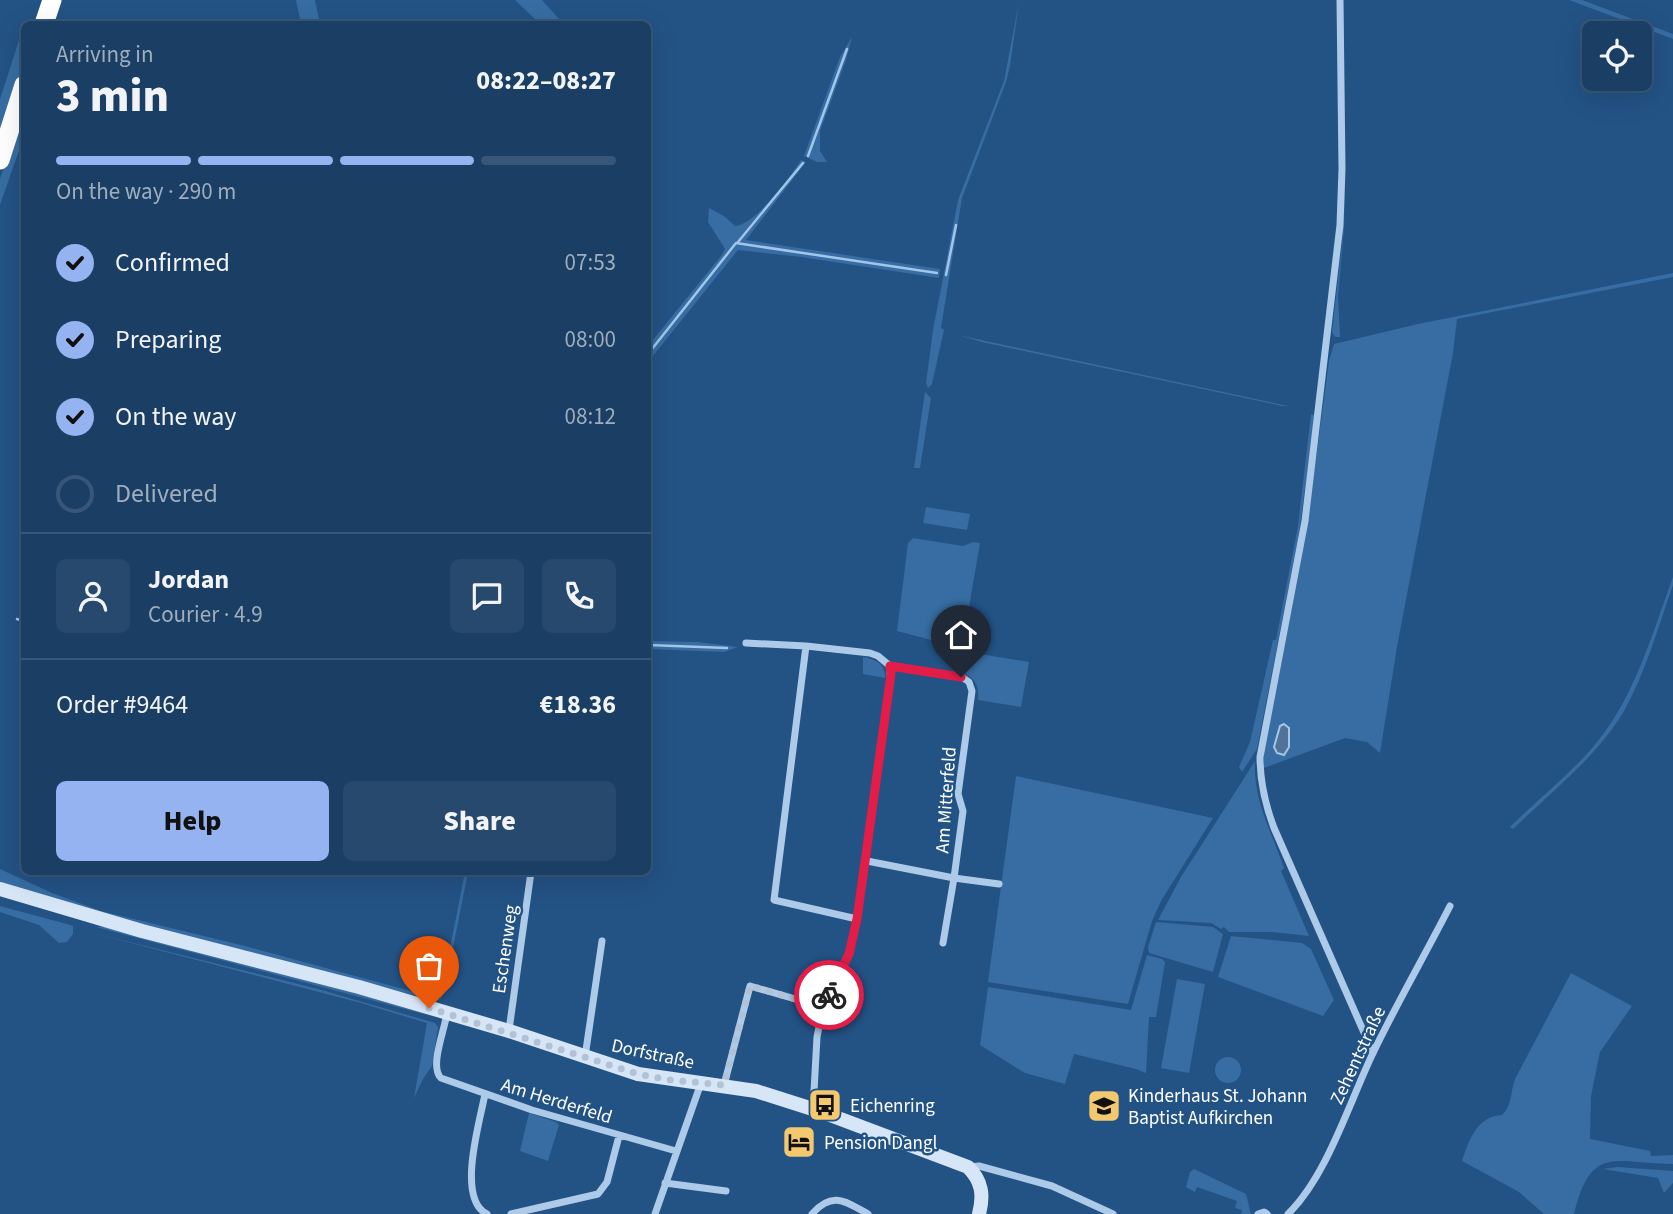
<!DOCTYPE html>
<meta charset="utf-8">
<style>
:root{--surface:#1a3e64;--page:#27496d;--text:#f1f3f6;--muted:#9faebf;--line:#385778;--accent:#95b2f1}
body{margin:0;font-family:"Source Sans 3",sans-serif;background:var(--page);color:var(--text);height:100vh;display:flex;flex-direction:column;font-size:26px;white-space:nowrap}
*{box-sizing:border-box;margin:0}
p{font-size:23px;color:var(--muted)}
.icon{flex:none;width:38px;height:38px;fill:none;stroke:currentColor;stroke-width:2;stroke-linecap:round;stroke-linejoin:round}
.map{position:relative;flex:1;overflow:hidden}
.side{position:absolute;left:21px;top:21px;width:630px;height:854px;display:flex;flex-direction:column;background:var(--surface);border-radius:10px;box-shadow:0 7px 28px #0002,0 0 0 2px var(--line)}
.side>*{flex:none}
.buttons{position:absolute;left:1582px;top:21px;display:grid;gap:14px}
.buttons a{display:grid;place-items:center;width:70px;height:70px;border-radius:10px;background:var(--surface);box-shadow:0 7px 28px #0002,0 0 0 2px var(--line);font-size:35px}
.pin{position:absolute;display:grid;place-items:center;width:60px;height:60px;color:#fff;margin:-72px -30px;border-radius:50% 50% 50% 0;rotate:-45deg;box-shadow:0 0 7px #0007}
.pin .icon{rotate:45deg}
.courier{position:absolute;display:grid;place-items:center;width:70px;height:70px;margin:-35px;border:5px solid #e11d48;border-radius:50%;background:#fff;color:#222;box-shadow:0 2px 9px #0007}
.head em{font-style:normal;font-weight:800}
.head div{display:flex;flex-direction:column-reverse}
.head{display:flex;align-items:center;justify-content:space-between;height:119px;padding:0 35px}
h1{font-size:46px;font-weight:800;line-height:52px}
.bar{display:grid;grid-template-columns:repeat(4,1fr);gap:10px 7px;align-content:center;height:84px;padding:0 35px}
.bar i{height:9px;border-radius:5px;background:var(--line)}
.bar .current{background:var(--accent)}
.bar p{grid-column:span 4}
.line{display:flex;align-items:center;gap:18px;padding:0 35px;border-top:2px solid var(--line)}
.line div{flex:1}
.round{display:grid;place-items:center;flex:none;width:74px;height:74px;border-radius:10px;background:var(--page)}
ol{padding:0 35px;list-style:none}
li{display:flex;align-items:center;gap:21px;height:77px}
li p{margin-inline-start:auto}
li .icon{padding:7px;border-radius:50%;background:var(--accent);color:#111;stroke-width:4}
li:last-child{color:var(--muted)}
li i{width:38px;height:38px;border:4px solid var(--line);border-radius:50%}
.button{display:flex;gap:14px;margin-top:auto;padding:14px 35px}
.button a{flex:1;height:80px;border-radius:10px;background:var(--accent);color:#111;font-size:28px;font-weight:800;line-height:80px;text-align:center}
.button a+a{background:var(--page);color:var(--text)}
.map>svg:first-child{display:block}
.green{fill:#376da2}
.water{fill:#527397;stroke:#a1c6ea;stroke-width:2}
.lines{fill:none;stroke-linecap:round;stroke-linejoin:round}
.stream{stroke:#a1c6ea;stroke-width:2.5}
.street{stroke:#adcae9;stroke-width:7}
.secondary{stroke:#d7e6f7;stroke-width:14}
.highway{stroke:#fff;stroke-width:19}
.done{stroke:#b2c2d4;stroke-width:7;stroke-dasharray:0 12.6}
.route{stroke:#e11d48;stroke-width:9}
.labels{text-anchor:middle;stroke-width:5;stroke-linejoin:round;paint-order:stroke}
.street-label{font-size:19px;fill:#fff;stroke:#235285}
.poi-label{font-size:19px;fill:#fff;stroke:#235285;text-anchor:start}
</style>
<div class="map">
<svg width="1673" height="1214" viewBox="0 0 1673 1214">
<rect width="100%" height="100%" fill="#235285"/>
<path class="green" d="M 296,0 L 315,0 L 320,24 L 301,24 Z
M 515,0 L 542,0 L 560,20 L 561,24 L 540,24 Z
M 1569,0 L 1582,0 L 1673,34 L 1673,39 Z
M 1019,2 L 1010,66 L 1006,82 L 962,198 L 941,328 L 944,330 L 932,384 L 928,388 L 926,383 L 933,330 L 958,200 L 1004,81 Z
M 24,25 L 24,66 L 0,142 L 0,99 Z
M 852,37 L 846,60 L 820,131 L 820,151 L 827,162 L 817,162 L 804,156 L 840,57 Z
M 24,105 L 24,136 L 0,205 L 0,179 Z
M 801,160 L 806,162 L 746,240 L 940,269 L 939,278 L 801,257 L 738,250 L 648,362 L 648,346 L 721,256 L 725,249 L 708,222 L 709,208 L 724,216 L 735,226 C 756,225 790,177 801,160 Z
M 1345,161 L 1344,230 L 1338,296 L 1340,337 L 1335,337 L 1332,332 L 1343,235 Z
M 1673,273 L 1673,277 L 1457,319 L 1453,353 L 1397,647 L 1380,753 L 1367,742 L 1345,738 L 1264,768 L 1264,753 L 1305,540 L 1329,361 L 1334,344 L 1418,324 Z
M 958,335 L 1288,406 L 1282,406 L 982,342 Z
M 925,392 L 931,398 L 920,468 L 914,468 Z
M 1311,414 L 1314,415 L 1313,431 L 1298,539 L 1257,749 L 1242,772 L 1239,767 L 1250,742 L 1273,640 L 1276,640 L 1298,526 Z
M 926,507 L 970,514 L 967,530 L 923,523 Z
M 913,538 L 963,546 L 973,542 L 980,543 L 962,648 L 897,631 L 908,543 Z
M 1673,577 L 1673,585 C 1658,627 1646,672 1624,711 C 1596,758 1551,792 1513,829 L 1510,827 C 1539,798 1572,773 1598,741 C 1636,693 1652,634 1673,577 Z
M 648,641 L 697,642 L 738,647 L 724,652 L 648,649 Z
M 968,652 L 1029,662 L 1021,707 L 978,700 C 979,687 976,679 965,674 Z
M 863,657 C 875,659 886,664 885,678 L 863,674 Z
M 1255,761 C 1253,800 1272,833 1284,868 L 1281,871 L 1309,936 L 1273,932 L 1229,932 L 1224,927 L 1221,929 L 1211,923 L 1158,920 L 1181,877 Z
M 1016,776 L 1213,818 L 1161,901 L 1152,921 L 1128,1004 L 988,982 Z
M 0,869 L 52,893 L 101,911 L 245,946 L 440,999 L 465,872 L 468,872 L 444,993 L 441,999 L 436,1001 L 140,925 L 0,884 Z
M 0,906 L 67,924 L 73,926 L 73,934 L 67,942 L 59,943 L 39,925 L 0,912 Z
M 1156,922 L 1213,927 L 1223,934 L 1213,972 L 1149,953 L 1148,947 Z
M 96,927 L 106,927 L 284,971 L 435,1017 Z
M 89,932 L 318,989 L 435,1023 L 438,1027 L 432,1066 L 423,1079 L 414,1098 L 427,1023 L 361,1003 Z
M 1231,936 L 1302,943 L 1311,949 L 1334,1000 L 1323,1016 L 1218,977 Z
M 1147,955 L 1162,959 L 1165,962 L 1156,1017 L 1149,1017 L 1146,1073 L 1136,1069 L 1074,1054 L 1065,1084 L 1025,1073 L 980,1045 L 988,987 L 1131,1010 Z
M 1571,973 L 1632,1006 L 1600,1052 L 1591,1096 L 1590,1139 L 1650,1151 L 1651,1156 L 1673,1155 L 1673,1164 C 1614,1163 1591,1144 1574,1214 L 1544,1214 L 1519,1192 L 1462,1161 C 1469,1140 1477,1116 1502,1115 C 1513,1104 1510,1092 1515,1079 Z
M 1177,979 L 1205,984 L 1189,1073 L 1161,1068 Z
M1215 1070a13 13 0 1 1 26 0a13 13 0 1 1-26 0Z
M 529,1113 L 556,1122 L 559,1125 L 548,1161 L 520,1151 Z
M 1618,1167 L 1673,1171 L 1673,1183 L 1664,1193 L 1658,1178 L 1603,1169 Z
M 1194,1169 L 1246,1194 L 1251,1214 L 1241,1214 L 1242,1210 L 1235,1208 L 1237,1201 L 1197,1187 L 1195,1192 L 1186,1187 L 1190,1172 Z"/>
<path class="water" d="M 1284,724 L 1289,728 L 1289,747 L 1284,755 L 1277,753 L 1274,747 L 1280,726 Z"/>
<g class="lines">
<path class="stream" d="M 808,156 L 847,49
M 738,242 L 803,163
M 946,275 L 956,225
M 648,354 L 736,243 L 937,273
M 17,619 L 24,621
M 648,645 L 727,648"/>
<path class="street" d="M 1340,0 L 1342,169 L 1340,225 L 1305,521 L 1260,757 C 1260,783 1265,804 1274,828 L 1373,1053
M 746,643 L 806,646
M 867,861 L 954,878 L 963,811 L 958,794 L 972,691 L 969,682 L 962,677 L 890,666
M 943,943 L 954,878 L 999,884
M 447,1013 C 445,1029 429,1067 441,1078 L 532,1110 L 676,1151
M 509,1030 L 531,872
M 585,1057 L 602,941
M 724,1085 L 750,986 L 823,1007
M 485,1094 C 480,1121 456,1199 487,1214
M 813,1109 L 817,1037 L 823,1007 L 849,954 L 857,919 L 774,900 L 806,646 L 870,653 L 878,656 L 890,666 L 890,679 L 857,919
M 968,1167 L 979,1166 L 1052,1186 L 1113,1214
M 665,1183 L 726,1191
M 511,1214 L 598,1194 L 607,1182 L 619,1136
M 655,1214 L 701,1083
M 812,1214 C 832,1191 845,1201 868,1214
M 1258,1214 L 1264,1212 L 1267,1214
M 1288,1214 C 1327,1176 1349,1103 1373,1053 C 1397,1003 1425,955 1450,906"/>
<path class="secondary" d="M 0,889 L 142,931 L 359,987 L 509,1031 L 638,1074 L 756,1091 L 822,1112 L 968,1167 C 982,1181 984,1195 979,1214"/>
<path class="highway" d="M 44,24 L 52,0
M 0,160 L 24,85"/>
</g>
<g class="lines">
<path class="done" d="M 429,1008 L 638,1074 L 670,1080 L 724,1085 L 750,986 L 823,1007 L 829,995"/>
<path class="route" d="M 829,995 L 849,954 L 857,919 L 891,674 L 890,666 L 961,677"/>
</g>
<defs>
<symbol id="bus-square" viewBox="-11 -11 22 22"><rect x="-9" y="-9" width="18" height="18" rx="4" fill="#f4c86f" stroke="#235285"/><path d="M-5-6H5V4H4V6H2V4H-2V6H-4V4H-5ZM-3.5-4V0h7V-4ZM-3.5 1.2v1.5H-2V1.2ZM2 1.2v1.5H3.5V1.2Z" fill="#111"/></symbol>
<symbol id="school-square" viewBox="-11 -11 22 22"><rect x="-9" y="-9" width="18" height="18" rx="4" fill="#f4c86f" stroke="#235285"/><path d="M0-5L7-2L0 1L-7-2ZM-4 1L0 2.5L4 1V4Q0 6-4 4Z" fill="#111"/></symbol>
<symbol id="hotel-square" viewBox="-11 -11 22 22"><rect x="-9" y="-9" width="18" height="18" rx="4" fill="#f4c86f" stroke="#235285"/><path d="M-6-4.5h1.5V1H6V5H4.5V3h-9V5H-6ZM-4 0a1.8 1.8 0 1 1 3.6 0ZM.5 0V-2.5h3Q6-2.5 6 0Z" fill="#111"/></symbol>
</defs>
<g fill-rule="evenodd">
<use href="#bus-square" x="806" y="1086" width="38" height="38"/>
<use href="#school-square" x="1085" y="1087" width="38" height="38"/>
<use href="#hotel-square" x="780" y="1123" width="38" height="38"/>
</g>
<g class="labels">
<g class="street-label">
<text transform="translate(945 800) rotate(-86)" y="7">Am Mitterfeld</text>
<text transform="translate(504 949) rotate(-82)" y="7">Eschenweg</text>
<text transform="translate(653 1053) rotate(12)" y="7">Dorfstraße</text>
<text transform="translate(1357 1055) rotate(-65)" y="7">Zehentstraße</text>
<text transform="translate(557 1100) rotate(17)" y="7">Am Herderfeld</text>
</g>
<g class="poi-label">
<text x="1128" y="1102">Kinderhaus St. Johann<tspan x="1128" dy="22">Baptist Aufkirchen</tspan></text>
<text x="850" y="1112">Eichenring</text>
<text x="824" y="1149">Pension Dangl</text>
</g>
</g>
</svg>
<div class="buttons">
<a><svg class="icon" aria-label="locate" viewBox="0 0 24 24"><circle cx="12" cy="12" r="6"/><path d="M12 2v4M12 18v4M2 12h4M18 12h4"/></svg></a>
</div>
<div class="pin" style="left:429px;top:1008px;background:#ea580c"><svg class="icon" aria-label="bag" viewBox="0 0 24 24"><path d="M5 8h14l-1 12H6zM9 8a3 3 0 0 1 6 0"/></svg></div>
<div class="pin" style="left:961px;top:677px;background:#1f2937"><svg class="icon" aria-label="home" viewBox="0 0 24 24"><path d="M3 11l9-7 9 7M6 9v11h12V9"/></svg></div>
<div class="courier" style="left:829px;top:995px"><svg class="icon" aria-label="bike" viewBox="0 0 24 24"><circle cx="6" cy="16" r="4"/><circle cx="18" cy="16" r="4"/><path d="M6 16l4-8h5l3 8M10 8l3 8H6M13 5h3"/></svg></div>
<section class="side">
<div class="head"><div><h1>3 min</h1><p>Arriving in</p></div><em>08:22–08:27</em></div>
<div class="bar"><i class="current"></i><i class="current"></i><i class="current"></i><i></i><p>On the way · 290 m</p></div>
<ol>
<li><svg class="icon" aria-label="check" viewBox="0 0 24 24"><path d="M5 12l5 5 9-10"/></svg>Confirmed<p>07:53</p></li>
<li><svg class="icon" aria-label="check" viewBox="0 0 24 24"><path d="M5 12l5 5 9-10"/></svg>Preparing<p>08:00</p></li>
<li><svg class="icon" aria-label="check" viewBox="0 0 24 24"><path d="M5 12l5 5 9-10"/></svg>On the way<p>08:12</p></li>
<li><i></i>Delivered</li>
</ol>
<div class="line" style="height:126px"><a class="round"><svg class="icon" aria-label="person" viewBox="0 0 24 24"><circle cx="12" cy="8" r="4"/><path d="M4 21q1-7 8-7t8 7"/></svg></a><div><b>Jordan</b><p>Courier · 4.9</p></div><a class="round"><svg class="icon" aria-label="chat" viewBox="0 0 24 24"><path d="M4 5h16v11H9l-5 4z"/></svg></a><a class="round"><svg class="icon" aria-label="phone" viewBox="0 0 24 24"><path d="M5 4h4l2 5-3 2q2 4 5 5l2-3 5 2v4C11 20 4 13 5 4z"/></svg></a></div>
<div class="line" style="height:91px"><div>Order #9464</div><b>€18.36</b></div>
<div class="button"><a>Help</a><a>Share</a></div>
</section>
</div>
